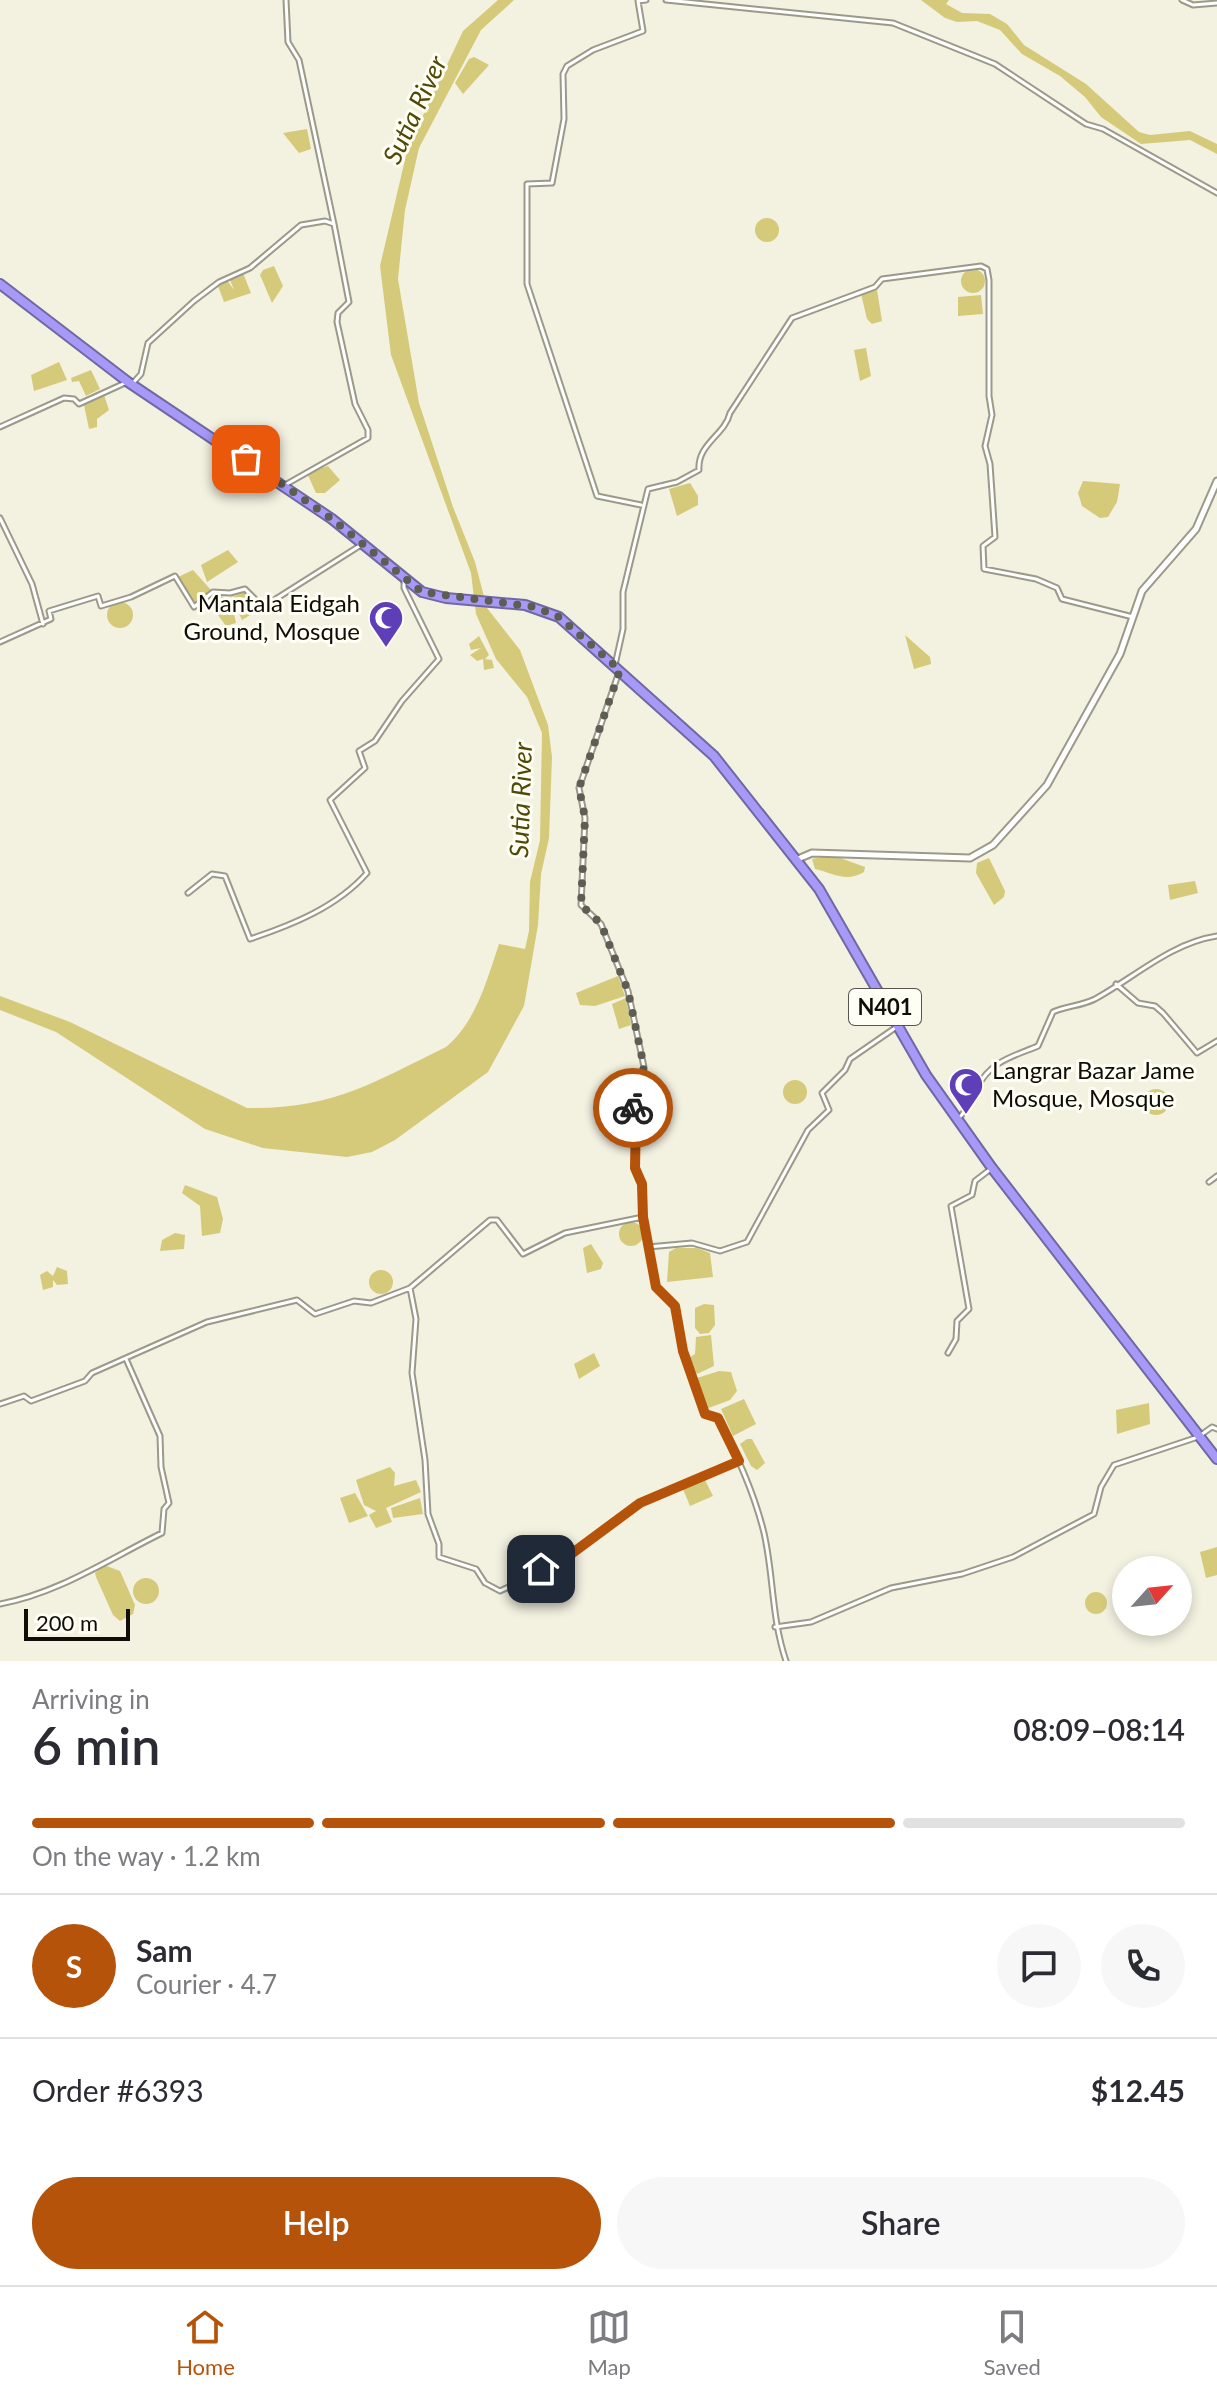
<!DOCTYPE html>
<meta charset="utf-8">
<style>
:root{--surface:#fff;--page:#f7f7f7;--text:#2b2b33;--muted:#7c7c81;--line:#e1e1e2;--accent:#b45309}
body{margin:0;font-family:Lato,sans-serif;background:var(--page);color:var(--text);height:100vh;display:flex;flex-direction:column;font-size:30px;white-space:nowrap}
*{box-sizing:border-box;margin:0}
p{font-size:26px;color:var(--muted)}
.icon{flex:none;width:44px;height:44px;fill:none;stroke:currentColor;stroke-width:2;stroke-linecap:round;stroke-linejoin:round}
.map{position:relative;height:1661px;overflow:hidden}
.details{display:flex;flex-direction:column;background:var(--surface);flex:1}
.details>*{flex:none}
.needle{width:52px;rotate:63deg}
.fabs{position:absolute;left:1112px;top:1556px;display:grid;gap:16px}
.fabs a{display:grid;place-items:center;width:80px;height:80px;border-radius:50%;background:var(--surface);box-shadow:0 4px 12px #0003;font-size:40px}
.scale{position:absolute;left:24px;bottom:20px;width:106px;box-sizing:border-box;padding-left:8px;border:4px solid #0e0d08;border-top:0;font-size:22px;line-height:28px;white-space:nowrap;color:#0e0d08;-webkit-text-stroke:6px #fffef4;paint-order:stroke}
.pin{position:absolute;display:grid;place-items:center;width:68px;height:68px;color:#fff;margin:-34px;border-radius:16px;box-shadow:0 4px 12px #0006}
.courier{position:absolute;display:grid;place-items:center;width:80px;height:80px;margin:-40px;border:6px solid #b45309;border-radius:50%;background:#fff;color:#222;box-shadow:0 2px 10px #0007}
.head em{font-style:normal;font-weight:600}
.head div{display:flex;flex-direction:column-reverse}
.head{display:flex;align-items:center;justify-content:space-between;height:136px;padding:0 32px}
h1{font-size:52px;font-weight:600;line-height:60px}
.bar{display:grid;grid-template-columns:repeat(4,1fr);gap:12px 8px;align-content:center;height:96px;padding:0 32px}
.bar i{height:10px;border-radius:6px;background:var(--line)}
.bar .selected{background:var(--accent)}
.bar p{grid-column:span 4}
.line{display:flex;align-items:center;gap:20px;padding:0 32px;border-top:2px solid var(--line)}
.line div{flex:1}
.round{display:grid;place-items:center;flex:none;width:84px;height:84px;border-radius:42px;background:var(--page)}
.button{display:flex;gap:16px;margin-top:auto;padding:16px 32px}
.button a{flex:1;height:92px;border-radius:48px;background:var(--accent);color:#fff;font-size:32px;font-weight:600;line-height:92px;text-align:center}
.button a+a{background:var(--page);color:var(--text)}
.dock{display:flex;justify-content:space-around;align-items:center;height:112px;border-top:2px solid var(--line);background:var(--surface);font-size:22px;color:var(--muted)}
.dock a{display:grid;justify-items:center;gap:4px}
.dock .selected{color:var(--accent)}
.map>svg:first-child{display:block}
.water{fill:#d5ca7a}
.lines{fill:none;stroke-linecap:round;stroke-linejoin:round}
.street-casing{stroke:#9b9a8a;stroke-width:7}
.secondary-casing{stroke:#9b9a8a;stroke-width:9}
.highway-casing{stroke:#7168a3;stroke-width:12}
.street{stroke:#fff;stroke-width:3}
.secondary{stroke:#fff;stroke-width:5}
.highway{stroke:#a799f7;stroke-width:8}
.done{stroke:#5e5d54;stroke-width:8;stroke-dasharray:0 14.4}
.route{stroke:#b45309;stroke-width:10}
.labels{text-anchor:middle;stroke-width:6;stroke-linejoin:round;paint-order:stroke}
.shield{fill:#fffef4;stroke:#56554f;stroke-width:2}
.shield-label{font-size:22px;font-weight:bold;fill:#0e0d08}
.poi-label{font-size:24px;fill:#0e0d08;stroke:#fffef4;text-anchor:end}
.water-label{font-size:26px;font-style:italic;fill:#504807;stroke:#fffef4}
</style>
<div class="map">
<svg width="1217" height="1661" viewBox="0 0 1217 1661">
<rect width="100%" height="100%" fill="#f3f1e0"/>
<path class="water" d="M 498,0 L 514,0 L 481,30 L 419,148 L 405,210 L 398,279 L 419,403 L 453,507 L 475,562 L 487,608 L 520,650 L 548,725 L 552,757 L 549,838 L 541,874 L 538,925 L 524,1006 L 488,1072 L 395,1140 L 372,1152 L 347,1157 L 263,1148 L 205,1129 L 56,1032 L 0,1010 L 0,996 L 70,1022 L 247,1108 C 334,1109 372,1083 446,1047 C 476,1022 487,980 499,944 L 525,949 L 529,931 L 530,882 L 540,840 L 542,733 L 527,697 L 496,659 L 476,614 L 471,573 L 391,355 L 380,266 L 408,147 L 463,31 Z
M 921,0 L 949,0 L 946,4 L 962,13 L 990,14 L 1007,24 L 1024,45 L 1086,84 L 1139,132 L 1150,135 L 1190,131 L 1217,144 L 1217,154 L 1190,140 L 1141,144 L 1101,117 L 1085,97 L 1060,76 L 1022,54 L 1000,30 L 977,21 L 957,22 L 945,18 Z
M 474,57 L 489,65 L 463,94 L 455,83 L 469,59 Z
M 307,129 L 311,149 L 299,153 L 283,133 Z
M755 230a12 12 0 1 1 24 0a12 12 0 1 1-24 0Z
M 274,266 L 283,286 L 272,303 L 260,275 L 263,270 Z
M961 281a12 12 0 1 1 24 0a12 12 0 1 1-24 0Z
M 243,273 L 251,293 L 224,302 L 218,286 L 227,280 L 234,290 L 230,280 Z
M 877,290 L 882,321 L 872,324 L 867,319 L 861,294 Z
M 981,295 L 983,314 L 958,316 L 958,297 Z
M 866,348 L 871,376 L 860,381 L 854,350 Z
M 59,362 L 67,380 L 34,391 L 31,375 Z
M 91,370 L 100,389 L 86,396 L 79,381 L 72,382 L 71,378 Z
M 104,395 L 109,410 L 97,419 L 97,427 L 89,429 L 84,405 Z
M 328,466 L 340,480 L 325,493 L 316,493 L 307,473 Z
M 1083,481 L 1120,484 L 1117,502 L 1108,517 L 1100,518 L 1082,506 L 1078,493 Z
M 690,483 L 698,496 L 698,505 L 677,516 L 669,489 Z
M 228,550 L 238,562 L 207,582 L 201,565 Z
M 193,570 L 211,590 L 195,605 L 178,577 Z
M 247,592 L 260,609 L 242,620 L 231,597 Z
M 216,594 L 231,600 L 236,623 L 226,626 L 208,601 Z
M107 615a13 13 0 1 1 26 0a13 13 0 1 1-26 0Z
M 905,635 L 930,657 L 931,664 L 914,669 Z
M 479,636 L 489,655 L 485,659 L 492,660 L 494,668 L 484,670 L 483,659 L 477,661 L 470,655 L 481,648 L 471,650 L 469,644 Z
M 832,855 L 865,867 L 864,872 C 846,883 833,873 815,869 L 812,859 Z
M 989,858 L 1005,891 L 1004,897 L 994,905 L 976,873 L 977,863 Z
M 1195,881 L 1198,893 L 1170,900 L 1168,885 Z
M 618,976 L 625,996 L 595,1006 L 580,1005 L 576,993 Z
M 626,998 L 631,1025 L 619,1029 L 612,1004 Z
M783 1092a12 12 0 1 1 24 0a12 12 0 1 1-24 0Z
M1143 1102a13 13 0 1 1 26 0a13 13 0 1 1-26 0Z
M 185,1185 L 217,1197 L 223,1219 L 220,1233 L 202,1236 L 200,1206 L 182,1193 Z
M619 1234a12 12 0 1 1 24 0a12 12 0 1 1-24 0Z
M 175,1233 L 185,1235 L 184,1249 L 160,1251 L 162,1240 Z
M 591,1244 L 603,1263 L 601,1269 L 587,1273 L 583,1248 Z
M 697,1248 L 710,1253 L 713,1277 L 667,1282 L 669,1252 L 676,1248 Z
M 57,1267 L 67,1271 L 68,1284 L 57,1285 L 53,1280 L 53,1287 L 43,1290 L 40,1275 L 47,1271 L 53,1276 Z
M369 1282a12 12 0 1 1 24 0a12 12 0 1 1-24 0Z
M 704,1304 L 714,1305 L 715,1325 L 709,1333 L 700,1334 L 695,1328 L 695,1308 Z
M 711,1335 L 714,1366 L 697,1374 L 687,1359 L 695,1354 L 696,1337 Z
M 594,1353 L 600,1366 L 579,1379 L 574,1364 Z
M 719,1371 L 731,1372 L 737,1391 L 730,1400 L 706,1409 L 697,1378 Z
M 744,1399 L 756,1424 L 733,1436 L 721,1409 Z
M 1149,1403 L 1150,1424 L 1117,1434 L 1116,1410 Z
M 747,1439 L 752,1439 L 765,1463 L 757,1470 L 751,1466 L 740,1444 Z
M 390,1467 L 395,1473 L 394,1486 L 416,1480 L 421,1492 L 386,1508 L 392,1522 L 376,1528 L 369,1515 L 376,1511 L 364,1505 L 356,1480 Z
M 704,1478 L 713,1496 L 690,1506 L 683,1489 Z
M 355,1493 L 368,1516 L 349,1523 L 340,1498 Z
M 420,1498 L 423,1514 L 393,1518 L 391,1508 Z
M 1217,1547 L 1217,1575 L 1206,1578 L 1200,1552 Z
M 104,1565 L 120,1571 L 135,1605 L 133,1614 L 120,1621 L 113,1615 L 96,1577 L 95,1573 Z
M133 1591a13 13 0 1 1 26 0a13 13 0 1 1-26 0Z
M1085 1603a11 11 0 1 1 22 0a11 11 0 1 1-22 0Z"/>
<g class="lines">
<defs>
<path id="street" d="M 666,0 L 893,23 L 995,64 L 1086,124 L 1103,129 L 1217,193
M 1182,0 L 1193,5 L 1217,3
M 133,383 L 141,374 L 148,343 L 194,301 L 219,282 L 250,268 L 301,225 L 325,221 L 334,224 L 299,60 L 288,42 L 286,0
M 0,427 L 64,398 L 74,399 L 79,404 L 125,383
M 285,485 L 368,438 L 368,430 L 355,404 L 337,322 L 338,313 L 349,302 L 334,224
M 641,505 L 597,496 L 527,284 L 527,184 L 552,183 L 564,119 L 563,74 L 567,66 L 593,50 L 643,31 L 638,1 L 646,0
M 0,518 L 32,584 L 43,624
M 0,642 L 51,619 L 49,611 L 98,596 L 101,606 L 131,597 L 175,576 L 194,607 L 213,592 L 230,593 L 245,589 L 263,607 L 361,545
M 615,665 L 623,629 L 623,592 L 648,489 L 677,482 L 699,470 C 697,444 725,435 730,413 L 792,318 L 875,287 L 882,279 L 981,266 L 987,269 L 989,280 L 989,396 L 992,415 L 985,446 L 990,464 L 995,537 L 983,546 L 984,569 L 1036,579 L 1057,588 L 1062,599 L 1133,617
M 619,672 L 579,788 L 585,818 L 581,905 L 601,924 L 628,991 L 644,1067 L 632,1105 L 636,1116 L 635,1168 L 642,1184 L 643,1217 L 656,1287 L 675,1306 L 683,1351 L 705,1414 L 718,1418 C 737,1456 754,1492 764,1533 C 774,1577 771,1616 786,1661
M 188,893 L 212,874 L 225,876 L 250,939 C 292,925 337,907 367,873 L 330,800 L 365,768 L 359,751 L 375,741 L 402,701 L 439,659 L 404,588 L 404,581
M 1116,984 L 1138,1003 L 1155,1006 L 1163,1013 L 1197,1053 L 1217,1041
M 958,1119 C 969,1108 970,1101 977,1088 C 990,1061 1014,1056 1038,1046 L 1053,1012 C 1066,1006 1081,1006 1095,999 C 1135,977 1171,943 1217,936
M 1209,1182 L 1217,1176
M 643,1217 L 565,1233 L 523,1254 L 497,1220 L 490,1220 L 410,1288 L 416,1319 L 412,1373 L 425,1460 L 428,1514 L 439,1544 L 439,1557 L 476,1569 L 485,1583 L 500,1591 L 559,1563 L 640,1503 L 739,1461
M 648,1247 L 692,1243 L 720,1251 L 747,1242 L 808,1130 L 829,1110 L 822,1093 L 845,1070 L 850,1059 L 895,1028
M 948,1353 L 956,1339 L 957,1321 L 969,1309 L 951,1206 L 972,1195 L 975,1181 L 992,1168
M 0,1404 L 24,1396 L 31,1401 L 85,1381 L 92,1373 L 207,1322 L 297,1300 L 315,1314 L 354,1301 L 371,1303 L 410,1288
M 0,1604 C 59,1593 109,1559 162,1533 L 164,1509 L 169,1503 L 161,1467 L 160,1436 L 126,1359
M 775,1627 L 811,1622 L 891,1588 L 962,1574 L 1013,1557 L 1094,1514 L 1101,1487 L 1114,1465 L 1198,1437 L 1212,1427 L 1217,1429"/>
<path id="secondary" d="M 798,859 L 812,853 L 970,858 L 993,845 L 1047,785 L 1120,654 L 1142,591 L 1196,529 L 1217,481"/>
<path id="highway" d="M 0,284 L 128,382 L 332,519 L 422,592 L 446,598 L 525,605 L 559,617 L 714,756 L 819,889 L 926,1075 L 992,1168 L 1217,1459"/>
</defs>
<use href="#street" class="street-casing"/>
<use href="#secondary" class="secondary-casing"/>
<use href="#highway" class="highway-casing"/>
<use href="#street" class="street"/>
<use href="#secondary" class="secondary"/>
<use href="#highway" class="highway"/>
</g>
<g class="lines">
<path class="done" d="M 246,459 L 332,519 L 422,592 L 535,607 L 559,617 L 620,670 L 579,788 L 585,818 L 581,905 L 601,924 L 628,991 L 644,1067 L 633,1108"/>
<path class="route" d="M 541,1569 L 559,1563 L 640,1503 L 739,1461 L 718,1418 L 705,1414 L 683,1351 L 675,1306 L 656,1287 L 643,1217 L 642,1184 L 635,1168 L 636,1116 L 633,1108"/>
</g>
<defs>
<symbol id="mosque-pin" viewBox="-11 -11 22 30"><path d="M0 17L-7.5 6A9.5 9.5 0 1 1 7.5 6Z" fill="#5e3fb7" stroke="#fffef4"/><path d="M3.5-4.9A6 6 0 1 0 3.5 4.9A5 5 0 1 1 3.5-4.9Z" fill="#fff"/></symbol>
</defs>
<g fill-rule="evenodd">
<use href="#mosque-pin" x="366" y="598" width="40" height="54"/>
<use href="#mosque-pin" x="946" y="1065" width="40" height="54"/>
</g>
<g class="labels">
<rect class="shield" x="849" y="989" width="72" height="36" rx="6"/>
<g class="shield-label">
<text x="885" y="1015">N401</text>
</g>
<g class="poi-label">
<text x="360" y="612">Mantala Eidgah<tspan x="360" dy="28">Ground, Mosque</tspan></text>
<text x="992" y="1079" text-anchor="start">Langrar Bazar Jame<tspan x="992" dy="28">Mosque, Mosque</tspan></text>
</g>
<g class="water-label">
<text transform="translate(415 110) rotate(-65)" y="9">Sutia River</text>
<text transform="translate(521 800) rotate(-88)" y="9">Sutia River</text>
</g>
</g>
</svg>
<div class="fabs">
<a><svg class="needle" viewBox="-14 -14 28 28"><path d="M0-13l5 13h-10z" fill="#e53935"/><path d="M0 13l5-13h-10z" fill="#7c7c81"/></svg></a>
</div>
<div class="scale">200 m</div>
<div class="pin" style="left:246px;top:459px;background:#ea580c"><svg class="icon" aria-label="bag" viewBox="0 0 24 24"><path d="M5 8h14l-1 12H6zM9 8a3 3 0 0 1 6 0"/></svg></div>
<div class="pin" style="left:541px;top:1569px;background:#1f2937"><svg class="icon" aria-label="home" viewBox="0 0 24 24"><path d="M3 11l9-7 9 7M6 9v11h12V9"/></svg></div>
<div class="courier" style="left:633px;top:1108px"><svg class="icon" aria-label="bike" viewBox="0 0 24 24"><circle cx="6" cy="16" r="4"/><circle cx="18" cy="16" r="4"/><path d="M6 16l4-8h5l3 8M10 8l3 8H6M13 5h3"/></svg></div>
</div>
<section class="details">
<div class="head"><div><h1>6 min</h1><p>Arriving in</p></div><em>08:09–08:14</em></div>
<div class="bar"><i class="selected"></i><i class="selected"></i><i class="selected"></i><i></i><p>On the way · 1.2 km</p></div>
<div class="line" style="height:144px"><b class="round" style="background:var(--accent);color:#fff">S</b><div><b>Sam</b><p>Courier · 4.7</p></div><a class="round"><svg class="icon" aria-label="chat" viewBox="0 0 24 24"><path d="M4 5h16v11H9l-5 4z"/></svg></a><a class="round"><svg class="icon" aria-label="phone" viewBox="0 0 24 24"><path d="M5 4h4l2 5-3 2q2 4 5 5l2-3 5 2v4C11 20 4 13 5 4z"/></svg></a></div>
<div class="line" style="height:104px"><div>Order #6393</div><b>$12.45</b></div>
<div class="button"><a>Help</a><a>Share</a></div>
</section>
<nav class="dock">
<a class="selected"><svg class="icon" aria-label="home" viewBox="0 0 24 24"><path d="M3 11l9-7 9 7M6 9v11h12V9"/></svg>Home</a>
<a><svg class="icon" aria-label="map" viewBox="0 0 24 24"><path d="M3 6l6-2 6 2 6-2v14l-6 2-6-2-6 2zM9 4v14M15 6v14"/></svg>Map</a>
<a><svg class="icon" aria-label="saved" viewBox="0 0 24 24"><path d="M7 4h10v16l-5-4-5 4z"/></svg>Saved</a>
</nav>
